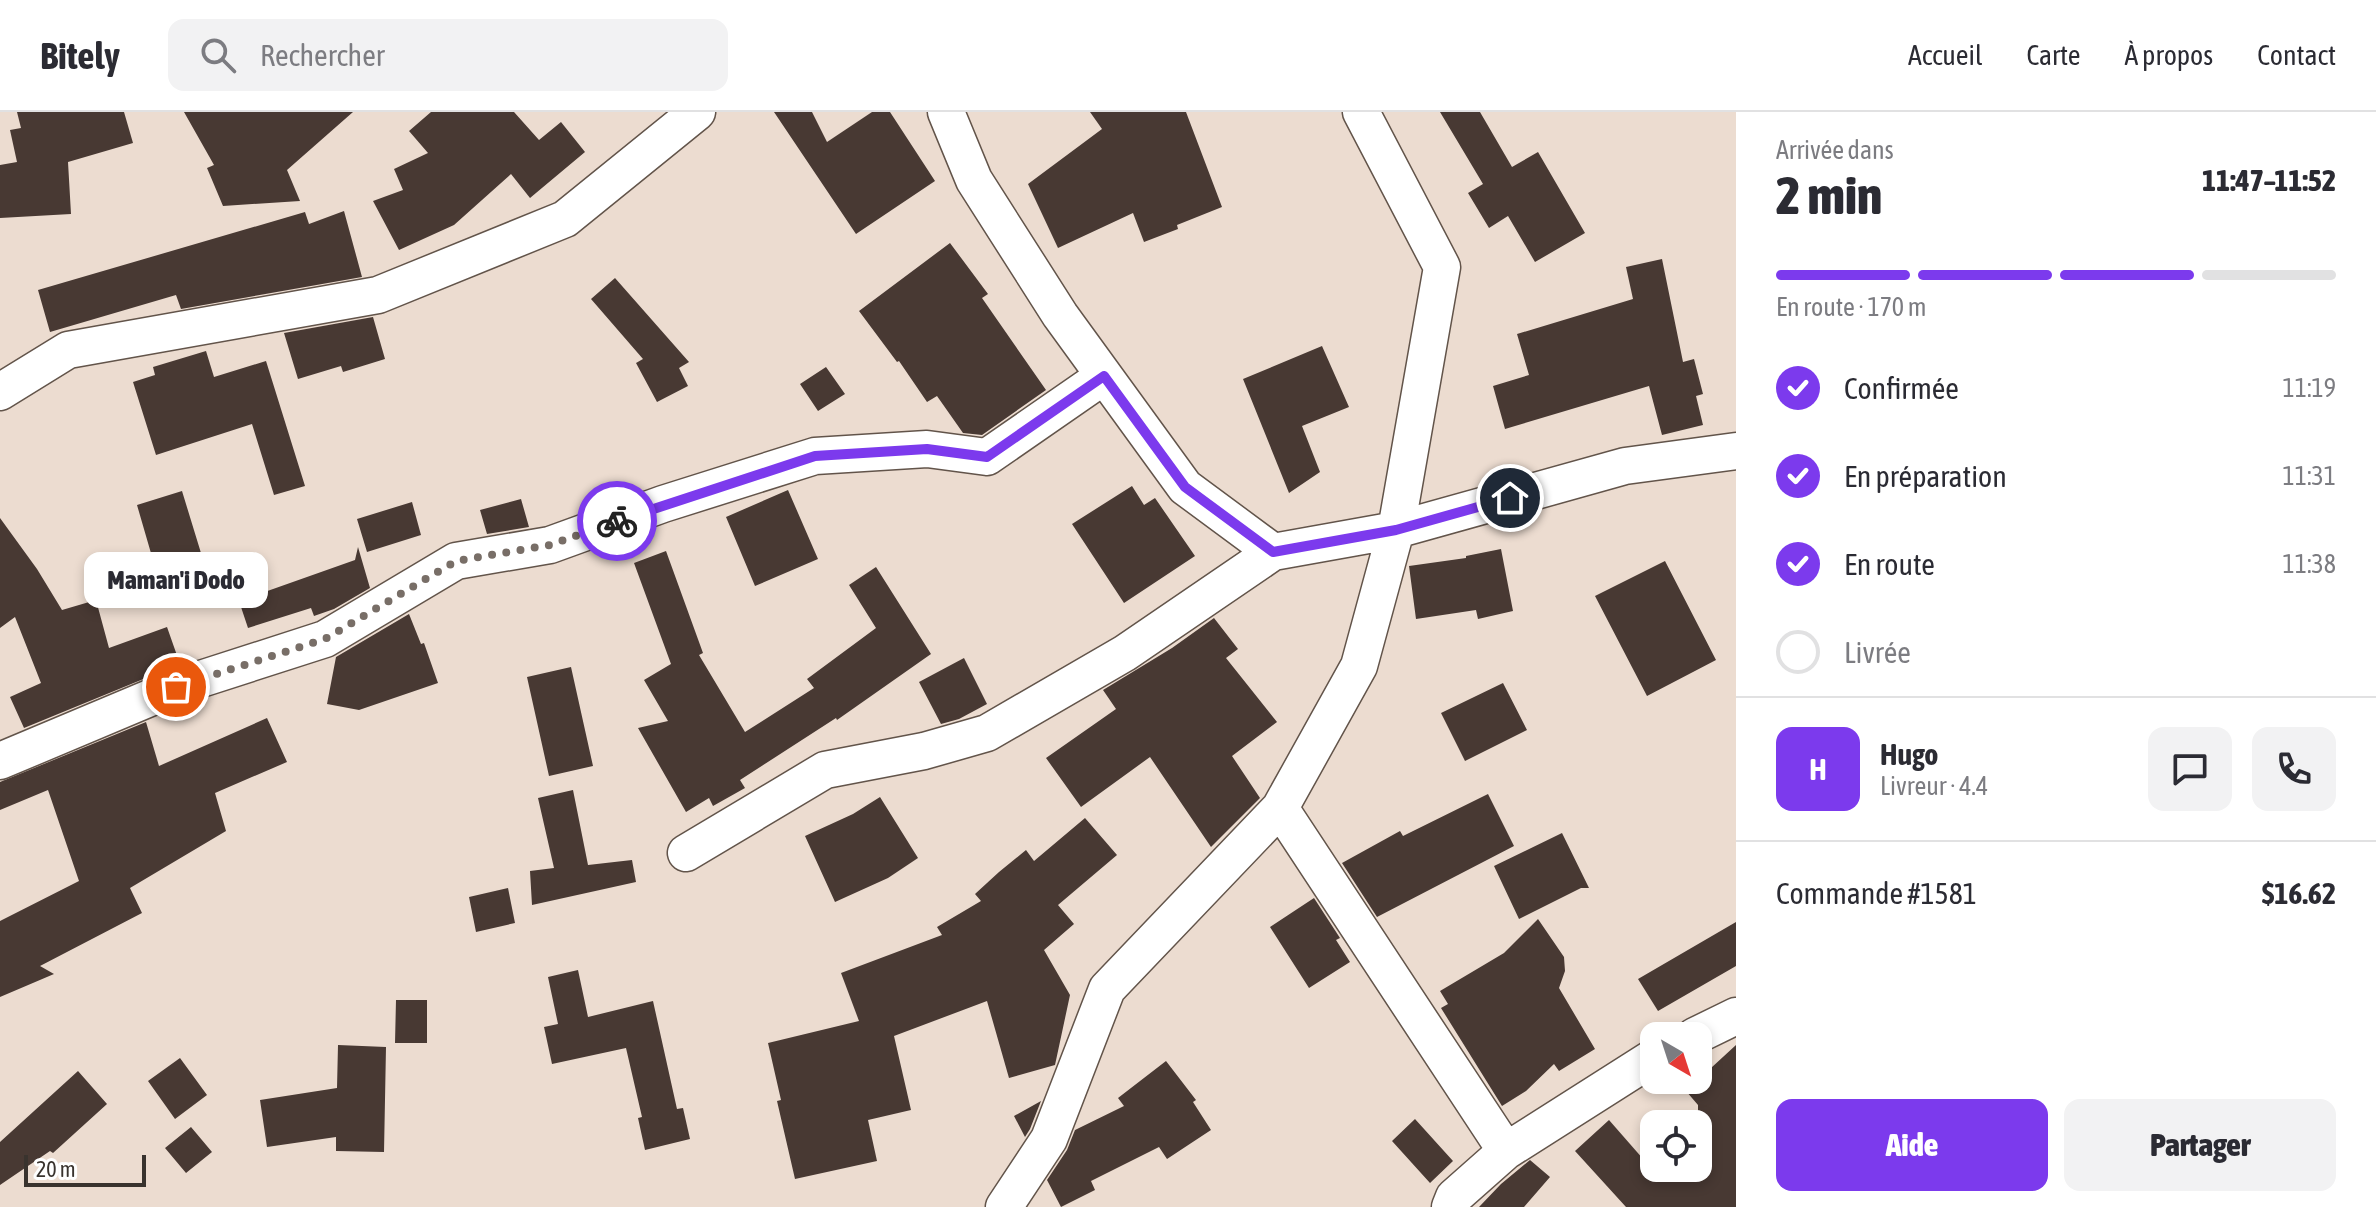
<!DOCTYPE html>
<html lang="fr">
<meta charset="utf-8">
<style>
:root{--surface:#fff;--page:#f2f2f3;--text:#2b2b33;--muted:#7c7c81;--line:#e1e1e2;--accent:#7c3aed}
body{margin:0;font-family:"Asap Condensed",sans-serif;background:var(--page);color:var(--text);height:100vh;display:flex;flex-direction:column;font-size:30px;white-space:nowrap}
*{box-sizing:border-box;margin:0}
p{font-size:26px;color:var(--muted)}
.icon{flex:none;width:44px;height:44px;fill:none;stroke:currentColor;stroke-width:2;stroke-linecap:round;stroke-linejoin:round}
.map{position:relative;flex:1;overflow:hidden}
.drawer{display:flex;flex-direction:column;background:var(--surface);width:640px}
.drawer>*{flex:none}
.needle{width:52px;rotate:141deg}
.fabs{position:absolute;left:1640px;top:910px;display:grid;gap:16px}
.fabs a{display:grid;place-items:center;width:72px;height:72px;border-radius:16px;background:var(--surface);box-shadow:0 4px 12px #0003;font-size:40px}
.scale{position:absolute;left:24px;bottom:20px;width:122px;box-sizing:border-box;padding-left:8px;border:4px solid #39332e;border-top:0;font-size:22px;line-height:28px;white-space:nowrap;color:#39332e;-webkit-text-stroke:6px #fff;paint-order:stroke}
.pin{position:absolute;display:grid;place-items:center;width:68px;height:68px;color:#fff;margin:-34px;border:4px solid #fff;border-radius:50%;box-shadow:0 2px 8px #0007}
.courier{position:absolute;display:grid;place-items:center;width:80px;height:80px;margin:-40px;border:6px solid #7c3aed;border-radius:50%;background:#fff;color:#222;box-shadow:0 2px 10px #0007}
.bubble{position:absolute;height:56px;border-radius:16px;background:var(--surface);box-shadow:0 4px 12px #0003;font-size:26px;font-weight:800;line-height:56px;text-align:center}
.summary em{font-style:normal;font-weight:800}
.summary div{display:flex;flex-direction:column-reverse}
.summary{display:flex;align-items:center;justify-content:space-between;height:136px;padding:0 40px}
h1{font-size:52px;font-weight:800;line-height:60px}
.bar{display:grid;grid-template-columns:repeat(4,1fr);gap:12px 8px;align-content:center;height:96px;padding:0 40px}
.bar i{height:10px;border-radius:6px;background:var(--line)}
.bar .selected{background:var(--accent)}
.bar p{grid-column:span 4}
.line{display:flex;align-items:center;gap:20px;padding:0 40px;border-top:2px solid var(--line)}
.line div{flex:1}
.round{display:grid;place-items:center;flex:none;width:84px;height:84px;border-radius:16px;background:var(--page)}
ol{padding:0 40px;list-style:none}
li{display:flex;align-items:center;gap:24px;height:88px}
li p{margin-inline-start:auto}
li .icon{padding:8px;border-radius:50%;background:var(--accent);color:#fff;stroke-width:4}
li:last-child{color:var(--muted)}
li i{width:44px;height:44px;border:4px solid var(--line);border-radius:50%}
.action{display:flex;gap:16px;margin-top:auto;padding:16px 40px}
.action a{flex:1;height:92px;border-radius:16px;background:var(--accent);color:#fff;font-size:32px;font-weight:800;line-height:92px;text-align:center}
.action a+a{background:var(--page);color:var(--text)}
header{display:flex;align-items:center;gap:48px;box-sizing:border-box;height:112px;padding:0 40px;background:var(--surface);border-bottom:2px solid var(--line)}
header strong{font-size:38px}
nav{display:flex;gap:44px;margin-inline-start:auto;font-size:28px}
.search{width:560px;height:72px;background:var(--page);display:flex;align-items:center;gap:20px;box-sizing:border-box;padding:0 28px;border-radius:16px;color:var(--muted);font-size:30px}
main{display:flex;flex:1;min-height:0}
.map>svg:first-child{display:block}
.building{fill:#483933}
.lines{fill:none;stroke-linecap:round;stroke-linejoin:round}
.minor-casing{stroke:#62544a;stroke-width:39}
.minor{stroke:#fff;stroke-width:36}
.done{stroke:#786e67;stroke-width:8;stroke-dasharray:0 14.4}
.route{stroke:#7c3aed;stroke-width:10}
</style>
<header>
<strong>Bitely</strong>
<div class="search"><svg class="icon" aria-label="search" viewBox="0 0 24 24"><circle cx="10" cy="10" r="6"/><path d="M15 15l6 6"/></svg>Rechercher</div>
<nav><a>Accueil</a><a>Carte</a><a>À propos</a><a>Contact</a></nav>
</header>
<main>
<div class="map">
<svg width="1736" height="1095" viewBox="0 0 1736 1095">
<rect width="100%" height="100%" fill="#ecdcd0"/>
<path class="building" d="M 17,0 L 124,0 L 133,31 L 68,50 L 71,102 L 0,106 L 0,53 L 17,50 L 10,18 L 21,16 Z
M 184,0 L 353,0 L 287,58 L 300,89 L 223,94 L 207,56 L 214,53 Z
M 431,0 L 514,0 L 539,28 L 561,10 L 585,40 L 530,86 L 511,62 L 454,113 L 399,138 L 373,89 L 403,78 L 394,57 L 428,41 L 409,19 Z
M 774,0 L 812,0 L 827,30 L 872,0 L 890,0 L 935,69 L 856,122 Z
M 1090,0 L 1186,0 L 1222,95 L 1177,113 L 1178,117 L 1144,130 L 1133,101 L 1058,136 L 1028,72 L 1102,17 Z
M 1440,0 L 1480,0 L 1512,55 L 1538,40 L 1585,121 L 1535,150 L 1508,104 L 1489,116 L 1468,81 L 1483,72 Z
M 344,99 L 362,165 L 181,197 L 176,183 L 50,220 L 38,178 L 305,100 L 309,112 Z
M 950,131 L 988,182 L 982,186 L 1046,278 L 982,323 L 963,321 L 937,284 L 927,290 L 899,249 L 897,250 L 859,199 Z
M 1662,147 L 1683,250 L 1694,247 L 1703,282 L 1696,284 L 1703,313 L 1662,323 L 1649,274 L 1505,317 L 1493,274 L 1529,263 L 1517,222 L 1633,187 L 1626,155 Z
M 615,166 L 689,250 L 679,256 L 688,274 L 657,290 L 636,251 L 643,247 L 591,187 Z
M 373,205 L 385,247 L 343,260 L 341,254 L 298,267 L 284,221 Z
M 1322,234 L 1349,295 L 1302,314 L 1320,360 L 1289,381 L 1243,267 Z
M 206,239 L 214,265 L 266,249 L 305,374 L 274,383 L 252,312 L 156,343 L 133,270 L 155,263 L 153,255 Z
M 826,255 L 845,282 L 818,299 L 800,272 Z
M 1132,374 L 1144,393 L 1155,386 L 1195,444 L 1124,491 L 1072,412 Z
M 788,378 L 818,447 L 755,474 L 726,405 Z
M 182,379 L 201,441 L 155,455 L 137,393 Z
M 521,387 L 529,415 L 487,422 L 480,398 Z
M 412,390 L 421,423 L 367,440 L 357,407 Z
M 0,406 L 37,457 L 62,498 L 96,488 L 109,536 L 167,515 L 180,552 L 24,616 L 10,585 L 41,571 L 15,505 L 0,516 Z
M 358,435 L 370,476 L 334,497 L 314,504 L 311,496 L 248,516 L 239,489 L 355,448 Z
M 1501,437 L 1513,499 L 1478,507 L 1476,498 L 1416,507 L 1409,454 L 1466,446 L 1466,444 Z
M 666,439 L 703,541 L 699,543 L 745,620 L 814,576 L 807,567 L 876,516 L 849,473 L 876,455 L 931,542 L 837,608 L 836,606 L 740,668 L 745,676 L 713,694 L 709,686 L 686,700 L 638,616 L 668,609 L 644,568 L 671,552 L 634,451 Z
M 1665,449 L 1716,548 L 1647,584 L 1595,484 Z
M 409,502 L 421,532 L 424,531 L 438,571 L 359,598 L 327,592 L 336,545 Z
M 1214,506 L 1238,537 L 1226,546 L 1277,610 L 1232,644 L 1260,686 L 1211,735 L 1150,645 L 1081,695 L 1046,646 L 1116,597 L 1103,578 L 1172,536 Z
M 964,546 L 987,592 L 959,607 L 941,612 L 919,570 Z
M 571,555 L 593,654 L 549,664 L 527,565 Z
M 1503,571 L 1527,618 L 1465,649 L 1441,601 Z
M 267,606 L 287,650 L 215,681 L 226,719 L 130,776 L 142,801 L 40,854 L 54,862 L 0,885 L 0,809 L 79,769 L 48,678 L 0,698 L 0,670 L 146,610 L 159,654 Z
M 573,678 L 588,753 L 632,748 L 636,770 L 532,793 L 530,759 L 554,756 L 538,686 Z
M 1488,682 L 1514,734 L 1377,805 L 1342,751 L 1400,719 L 1403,724 Z
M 880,685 L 918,746 L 888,766 L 835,790 L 805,724 L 853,702 Z
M 1085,706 L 1117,743 L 1058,793 L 1074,812 L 1044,838 L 1070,883 L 1055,953 L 1009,966 L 987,889 L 894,924 L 911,998 L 868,1008 L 877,1049 L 795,1067 L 777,989 L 781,988 L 768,931 L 859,909 L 841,861 L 942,823 L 937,815 L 981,789 L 975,782 L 999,760 L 1026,738 L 1034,749 Z
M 1562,721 L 1589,776 L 1581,776 L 1519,807 L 1494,754 Z
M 508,776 L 515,811 L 476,820 L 469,785 Z
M 1314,786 L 1340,826 L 1336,828 L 1350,850 L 1309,876 L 1270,815 Z
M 1538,807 L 1564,845 L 1565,859 L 1559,876 L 1595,937 L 1559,959 L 1554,952 L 1526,979 L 1502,994 L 1441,896 L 1448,892 L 1440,879 L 1504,841 Z
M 1736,810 L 1736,854 L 1658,899 L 1638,867 Z
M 578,858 L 588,905 L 653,889 L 677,997 L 683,996 L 690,1027 L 645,1038 L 638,1006 L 642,1005 L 626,936 L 552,952 L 544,915 L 558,912 L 548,865 Z
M 396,888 L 427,888 L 427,931 L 395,931 Z
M 338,933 L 386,935 L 384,1040 L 336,1039 L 336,1025 L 267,1035 L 260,988 L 337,976 Z
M 1736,933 L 1736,1095 L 1626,1095 L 1575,1039 L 1609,1008 L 1651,1056 L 1698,1056 L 1698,993 L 1686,979 Z
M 180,946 L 207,983 L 175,1007 L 148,969 Z
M 1166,949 L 1196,988 L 1193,990 L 1211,1018 L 1167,1047 L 1159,1035 L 1091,1069 L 1095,1078 L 1061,1095 L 1047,1068 L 1067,1038 L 1075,1018 L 1124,994 L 1118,986 Z
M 78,959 L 107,992 L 53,1041 L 50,1039 L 0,1073 L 0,1030 Z
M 1041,989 L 1030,1017 L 1025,1025 L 1014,1004 Z
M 1415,1007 L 1453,1049 L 1430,1071 L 1392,1029 Z
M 191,1015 L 212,1040 L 186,1061 L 165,1036 Z
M 1530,1048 L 1550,1065 L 1524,1095 L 1479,1095 L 1501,1072 Z"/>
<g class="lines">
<defs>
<path id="minor" d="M 946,0 L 974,68 L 1060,203 L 1185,375 L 1273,440 L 1396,418 L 1625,354 L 1736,339
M 0,280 L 68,238 L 378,183 L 565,107 L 697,0
M 0,649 L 176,575 L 325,527 L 456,449 L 550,433 L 663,392 L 815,344 L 927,337 L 987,345 L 1104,264
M 1280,696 L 1506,1039
M 686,741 L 825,658 L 924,639 L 987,621 L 1125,541 L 1273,440
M 1695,924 L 1736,904
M 1004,1095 L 1049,1027 L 1107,877 L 1280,696 L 1359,554 L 1396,418 L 1442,155 L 1361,0
M 1450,1095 L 1454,1085 L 1506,1039 L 1654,945"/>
</defs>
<use href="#minor" class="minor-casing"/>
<use href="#minor" class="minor"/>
</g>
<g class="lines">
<path class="done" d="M 176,575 L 325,527 L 456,449 L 550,433 L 617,409"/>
<path class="route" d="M 617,409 L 815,344 L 927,337 L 987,345 L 1104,264 L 1185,375 L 1273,440 L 1396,418 L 1510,386"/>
</g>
</svg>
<div class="fabs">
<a><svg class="needle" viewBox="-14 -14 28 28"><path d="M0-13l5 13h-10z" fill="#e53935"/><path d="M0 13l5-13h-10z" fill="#7c7c81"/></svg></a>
<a><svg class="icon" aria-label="locate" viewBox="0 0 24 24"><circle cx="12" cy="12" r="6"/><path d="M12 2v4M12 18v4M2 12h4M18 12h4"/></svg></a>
</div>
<div class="scale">20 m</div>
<div class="pin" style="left:176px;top:575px;background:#ea580c"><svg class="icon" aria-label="bag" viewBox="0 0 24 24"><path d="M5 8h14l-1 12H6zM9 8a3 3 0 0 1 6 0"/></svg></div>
<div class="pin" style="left:1510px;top:386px;background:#1f2937"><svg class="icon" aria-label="home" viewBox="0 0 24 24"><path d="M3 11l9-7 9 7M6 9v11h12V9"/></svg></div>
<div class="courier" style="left:617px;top:409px"><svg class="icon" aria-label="bike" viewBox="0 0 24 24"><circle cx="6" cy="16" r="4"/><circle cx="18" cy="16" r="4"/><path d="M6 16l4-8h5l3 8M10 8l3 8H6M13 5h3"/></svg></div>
<div class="bubble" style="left:84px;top:440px;width:184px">Maman'i Dodo</div>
</div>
<section class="drawer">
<div class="summary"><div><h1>2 min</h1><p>Arrivée dans</p></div><em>11:47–11:52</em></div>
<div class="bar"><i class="selected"></i><i class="selected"></i><i class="selected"></i><i></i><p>En route · 170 m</p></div>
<ol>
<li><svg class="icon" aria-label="check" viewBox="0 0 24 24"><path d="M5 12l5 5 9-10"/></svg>Confirmée<p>11:19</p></li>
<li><svg class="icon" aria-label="check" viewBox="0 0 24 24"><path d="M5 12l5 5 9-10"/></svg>En préparation<p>11:31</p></li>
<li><svg class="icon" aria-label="check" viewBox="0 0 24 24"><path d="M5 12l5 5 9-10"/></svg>En route<p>11:38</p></li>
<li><i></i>Livrée</li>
</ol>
<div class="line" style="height:144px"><b class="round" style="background:var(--accent);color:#fff">H</b><div><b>Hugo</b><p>Livreur · 4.4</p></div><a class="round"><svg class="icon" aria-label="chat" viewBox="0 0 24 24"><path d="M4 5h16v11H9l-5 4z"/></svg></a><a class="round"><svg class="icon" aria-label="phone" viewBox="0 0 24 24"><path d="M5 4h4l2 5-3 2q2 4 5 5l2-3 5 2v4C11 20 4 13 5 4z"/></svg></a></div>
<div class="line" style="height:104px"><div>Commande #1581</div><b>$16.62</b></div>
<div class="action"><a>Aide</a><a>Partager</a></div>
</section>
</main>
